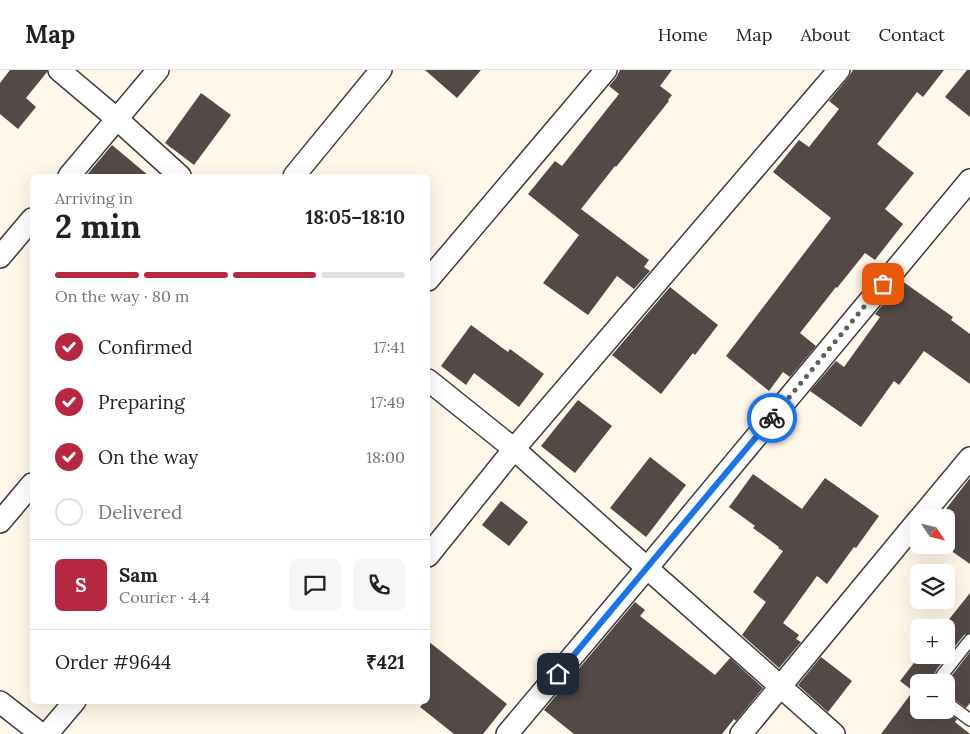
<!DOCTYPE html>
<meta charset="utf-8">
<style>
:root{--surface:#fff;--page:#f6f6f6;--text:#222;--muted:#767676;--line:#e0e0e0;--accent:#b62741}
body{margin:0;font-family:Lora,serif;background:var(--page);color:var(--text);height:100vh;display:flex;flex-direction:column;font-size:19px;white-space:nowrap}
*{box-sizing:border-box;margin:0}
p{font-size:16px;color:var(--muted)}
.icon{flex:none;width:28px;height:28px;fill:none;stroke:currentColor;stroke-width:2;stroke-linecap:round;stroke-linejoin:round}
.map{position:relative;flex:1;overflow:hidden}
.details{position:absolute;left:30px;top:104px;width:400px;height:530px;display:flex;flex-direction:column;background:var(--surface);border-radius:8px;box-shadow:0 5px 20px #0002}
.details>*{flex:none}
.needle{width:32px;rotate:125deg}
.tools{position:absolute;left:910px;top:439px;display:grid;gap:10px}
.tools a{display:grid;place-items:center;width:45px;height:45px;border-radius:8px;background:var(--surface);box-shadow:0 5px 20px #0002;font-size:25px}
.pin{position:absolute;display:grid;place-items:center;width:42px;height:42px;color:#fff;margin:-21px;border-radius:10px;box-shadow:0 2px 8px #0006}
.courier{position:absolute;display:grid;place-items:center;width:50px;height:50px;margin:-25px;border:4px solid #1a73e8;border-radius:50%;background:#fff;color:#222;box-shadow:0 1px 6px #0007}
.overview em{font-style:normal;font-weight:800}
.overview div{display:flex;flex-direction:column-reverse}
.overview{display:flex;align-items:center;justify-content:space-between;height:85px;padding:0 25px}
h1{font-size:32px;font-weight:800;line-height:38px}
.bar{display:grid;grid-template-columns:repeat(4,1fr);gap:8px 5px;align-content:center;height:60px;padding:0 25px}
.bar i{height:6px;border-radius:4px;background:var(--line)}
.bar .active{background:var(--accent)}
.bar p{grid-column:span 4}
.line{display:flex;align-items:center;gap:12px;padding:0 25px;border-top:1px solid var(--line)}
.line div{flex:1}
.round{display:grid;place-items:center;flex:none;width:52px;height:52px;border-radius:8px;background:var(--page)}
ol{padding:0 25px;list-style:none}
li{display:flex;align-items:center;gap:15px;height:55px}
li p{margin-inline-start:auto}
li .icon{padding:5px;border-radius:50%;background:var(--accent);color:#fff;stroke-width:4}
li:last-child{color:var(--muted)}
li i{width:28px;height:28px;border:2px solid var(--line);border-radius:50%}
header{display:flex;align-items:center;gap:30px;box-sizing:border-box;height:70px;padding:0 25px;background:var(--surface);border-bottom:1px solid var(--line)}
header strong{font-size:24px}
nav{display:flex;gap:28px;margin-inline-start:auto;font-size:18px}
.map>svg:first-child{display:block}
.building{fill:#534a47}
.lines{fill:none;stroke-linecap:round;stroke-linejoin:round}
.service-casing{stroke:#3e3e3e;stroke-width:14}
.minor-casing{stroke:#3e3e3e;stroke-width:24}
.service{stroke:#fff;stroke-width:11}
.minor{stroke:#fff;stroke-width:21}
.done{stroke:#605e59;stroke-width:5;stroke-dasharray:0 9}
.route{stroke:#1a73e8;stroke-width:6}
</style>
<header>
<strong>Map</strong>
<nav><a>Home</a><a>Map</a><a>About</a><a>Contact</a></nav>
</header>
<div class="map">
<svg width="970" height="664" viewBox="0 0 970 664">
<rect width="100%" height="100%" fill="#fff7e9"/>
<path class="building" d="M 10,0 L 47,0 L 47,2 L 26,28 L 36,37 L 18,59 L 0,44 L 0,13 Z
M 425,0 L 481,0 L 457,28 Z
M 620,0 L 672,0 L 660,16 L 672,25 L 668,30 L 669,31 L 616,97 L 615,96 L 581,139 L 649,190 L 644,197 L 650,201 L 634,219 L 617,206 L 588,245 L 543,213 L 579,165 L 528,124 L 555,91 L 562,96 L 619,24 L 609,16 L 616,8 Z
M 853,0 L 944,0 L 923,27 L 917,22 L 877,74 L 914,103 L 885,139 L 903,154 L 875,190 L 865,183 L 837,218 L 836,217 L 800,263 L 816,276 L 790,307 L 783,302 L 769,321 L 726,286 L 831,148 L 773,102 L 799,70 L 809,77 L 839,39 L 829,31 L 848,8 Z
M 967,0 L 970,0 L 970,47 L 945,27 Z
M 201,23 L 231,45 L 194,95 L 165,73 Z
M 112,75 L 149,106 L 86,106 Z
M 902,211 L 953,247 L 951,250 L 970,264 L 970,314 L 924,281 L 899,315 L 894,311 L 861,357 L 810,321 L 836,291 L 844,297 L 880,247 L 875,244 Z
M 670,217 L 718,255 L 695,285 L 693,283 L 661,324 L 612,285 Z
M 471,255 L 508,282 L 510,279 L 544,304 L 519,337 L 474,303 L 466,315 L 441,296 Z
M 578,330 L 612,356 L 575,403 L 541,376 Z
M 650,387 L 686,415 L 646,467 L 610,438 Z
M 753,404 L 802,439 L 825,408 L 879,446 L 856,478 L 854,477 L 827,514 L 817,506 L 783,553 L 799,565 L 796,569 L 801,572 L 779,598 L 742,565 L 766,532 L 753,522 L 783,481 L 778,478 L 779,477 L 753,458 L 755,456 L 729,437 Z
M 970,408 L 970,494 L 943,475 L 946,475 L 946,448 L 939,448 Z
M 501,431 L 528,452 L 509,476 L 482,455 Z
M 970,523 L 970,563 L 964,565 L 937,599 L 932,608 L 931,612 L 919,612 L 919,640 L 944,640 L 957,649 L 955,652 L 970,664 L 881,664 L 913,621 L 900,611 L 920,585 L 946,585 L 946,558 L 942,558 Z
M 635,532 L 645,540 L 640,546 L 715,605 L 730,588 L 763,618 L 736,651 L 734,649 L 722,664 L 574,664 L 544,640 Z
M 428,571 L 507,634 L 483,664 L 454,664 L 420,637 L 425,631 L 428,631 Z
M 970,582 L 970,633 L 966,638 L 950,626 L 946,625 L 946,613 Z
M 821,587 L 852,611 L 828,642 L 798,615 Z"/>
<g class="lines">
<defs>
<path id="service" d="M 938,612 L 943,604 L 970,570
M 946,632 L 970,650"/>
<path id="minor" d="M 59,0 L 117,49 L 180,106
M 69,106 L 158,0
M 294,106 L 381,0
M 0,187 L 32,149
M 428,210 L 606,0
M 428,310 L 514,379 L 647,498 L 834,664
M 920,448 L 970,388
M 0,452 L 32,414
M 428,486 L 514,379 L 839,0
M 0,632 L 41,664
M 47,664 L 75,631
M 507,664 L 647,498 L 970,110
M 741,664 L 919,449"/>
</defs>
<use href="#service" class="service-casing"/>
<use href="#minor" class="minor-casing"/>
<use href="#service" class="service"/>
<use href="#minor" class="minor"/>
</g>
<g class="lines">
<path class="done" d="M 772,348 L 883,214"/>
<path class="route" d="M 558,604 L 772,348"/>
</g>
</svg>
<div class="tools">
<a><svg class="needle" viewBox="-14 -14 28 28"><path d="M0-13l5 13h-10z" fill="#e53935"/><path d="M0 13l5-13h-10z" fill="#767676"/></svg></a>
<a><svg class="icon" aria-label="layers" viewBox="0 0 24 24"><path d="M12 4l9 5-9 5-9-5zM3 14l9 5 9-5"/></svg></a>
<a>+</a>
<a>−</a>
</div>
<div class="pin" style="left:883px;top:214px;background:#ea580c"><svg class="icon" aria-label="bag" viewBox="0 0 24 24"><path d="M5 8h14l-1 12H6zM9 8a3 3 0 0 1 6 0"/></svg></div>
<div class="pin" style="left:558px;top:604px;background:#1f2937"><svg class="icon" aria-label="home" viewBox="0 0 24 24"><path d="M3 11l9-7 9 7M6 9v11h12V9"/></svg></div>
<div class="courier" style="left:772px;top:348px"><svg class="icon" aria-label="bike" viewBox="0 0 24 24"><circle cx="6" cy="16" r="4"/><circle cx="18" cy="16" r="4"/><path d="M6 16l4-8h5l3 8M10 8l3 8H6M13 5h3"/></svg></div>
<section class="details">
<div class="overview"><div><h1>2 min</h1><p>Arriving in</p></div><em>18:05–18:10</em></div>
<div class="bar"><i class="active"></i><i class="active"></i><i class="active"></i><i></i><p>On the way · 80 m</p></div>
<ol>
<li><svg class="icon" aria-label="check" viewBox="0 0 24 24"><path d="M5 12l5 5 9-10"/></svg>Confirmed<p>17:41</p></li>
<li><svg class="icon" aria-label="check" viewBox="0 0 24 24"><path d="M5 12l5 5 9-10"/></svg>Preparing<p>17:49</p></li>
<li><svg class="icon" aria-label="check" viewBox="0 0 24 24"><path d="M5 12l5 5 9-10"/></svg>On the way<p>18:00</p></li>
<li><i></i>Delivered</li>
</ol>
<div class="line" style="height:90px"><b class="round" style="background:var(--accent);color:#fff">S</b><div><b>Sam</b><p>Courier · 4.4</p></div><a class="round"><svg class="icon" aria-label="chat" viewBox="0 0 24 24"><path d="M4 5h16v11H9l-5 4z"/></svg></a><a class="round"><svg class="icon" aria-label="phone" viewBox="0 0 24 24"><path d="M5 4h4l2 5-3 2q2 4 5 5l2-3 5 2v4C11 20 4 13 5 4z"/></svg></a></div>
<div class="line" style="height:65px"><div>Order #9644</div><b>₹421</b></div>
</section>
</div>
